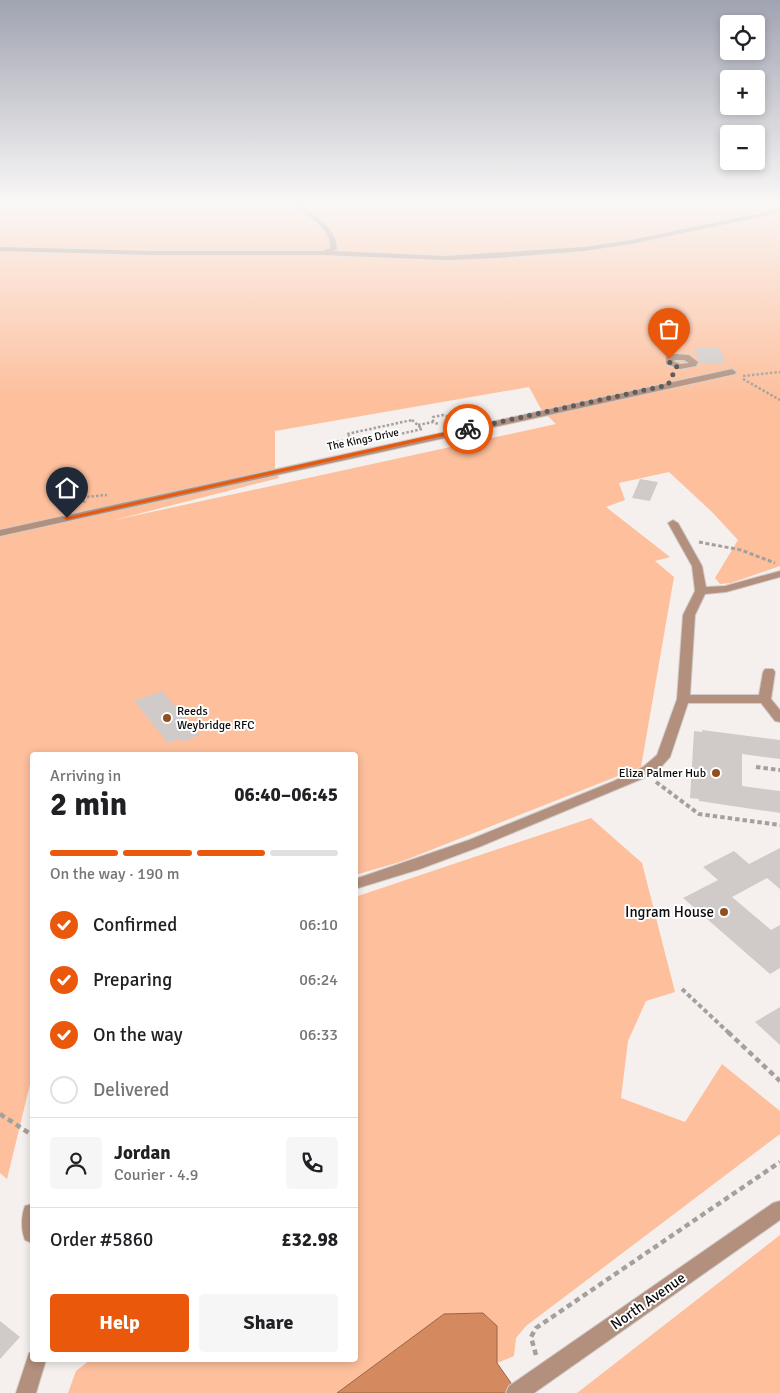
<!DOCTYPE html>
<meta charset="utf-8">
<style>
:root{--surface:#fff;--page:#f6f6f6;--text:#202124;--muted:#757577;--line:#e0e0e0;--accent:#ea580c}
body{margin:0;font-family:Signika,sans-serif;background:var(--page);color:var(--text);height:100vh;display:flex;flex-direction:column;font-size:19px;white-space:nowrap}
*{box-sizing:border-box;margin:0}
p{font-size:16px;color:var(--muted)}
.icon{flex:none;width:28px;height:28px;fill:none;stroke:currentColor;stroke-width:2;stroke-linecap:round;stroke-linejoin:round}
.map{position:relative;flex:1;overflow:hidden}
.panel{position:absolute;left:30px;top:752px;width:328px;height:610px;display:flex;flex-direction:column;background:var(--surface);border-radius:5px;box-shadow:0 2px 8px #0003}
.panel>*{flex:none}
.tools{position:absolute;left:720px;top:15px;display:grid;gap:10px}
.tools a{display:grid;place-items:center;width:45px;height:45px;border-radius:5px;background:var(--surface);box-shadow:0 2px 8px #0003;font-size:25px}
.pin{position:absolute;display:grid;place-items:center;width:42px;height:42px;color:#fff;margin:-51px -21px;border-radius:50% 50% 50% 0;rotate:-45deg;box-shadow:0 0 5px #0007}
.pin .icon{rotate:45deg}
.courier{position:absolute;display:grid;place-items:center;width:50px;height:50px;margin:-25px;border:4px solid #ea580c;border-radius:50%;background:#fff;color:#222;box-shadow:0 1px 6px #0007}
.head em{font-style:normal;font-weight:700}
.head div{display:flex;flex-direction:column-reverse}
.head{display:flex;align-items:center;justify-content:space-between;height:85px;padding:0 20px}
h1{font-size:32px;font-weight:700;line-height:38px}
.bar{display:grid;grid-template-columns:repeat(4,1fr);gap:8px 5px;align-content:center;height:60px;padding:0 20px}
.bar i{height:6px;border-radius:4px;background:var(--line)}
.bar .on{background:var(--accent)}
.bar p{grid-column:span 4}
.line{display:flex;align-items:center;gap:12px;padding:0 20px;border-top:1px solid var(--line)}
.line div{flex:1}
.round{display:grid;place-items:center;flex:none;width:52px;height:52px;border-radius:5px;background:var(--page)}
ol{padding:0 20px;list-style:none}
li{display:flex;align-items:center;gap:15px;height:55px}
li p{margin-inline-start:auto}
li .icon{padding:5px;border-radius:50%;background:var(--accent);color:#fff;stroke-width:4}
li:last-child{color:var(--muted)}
li i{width:28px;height:28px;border:2px solid var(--line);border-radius:50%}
.primary-button{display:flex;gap:10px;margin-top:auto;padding:10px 20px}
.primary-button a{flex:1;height:58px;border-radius:5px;background:var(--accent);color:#fff;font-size:20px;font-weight:700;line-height:58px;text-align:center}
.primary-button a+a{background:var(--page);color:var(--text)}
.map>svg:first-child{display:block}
.green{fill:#fdbf9c;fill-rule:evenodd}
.water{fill:#d48a5e;stroke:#996445}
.building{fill:#d0cbc9}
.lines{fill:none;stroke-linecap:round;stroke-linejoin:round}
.minor-casing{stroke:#d0ccca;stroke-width:2}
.path-far3{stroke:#a4a09e;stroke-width:2.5;stroke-dasharray:2.5 2;stroke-linecap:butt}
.path-far2{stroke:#a4a09e;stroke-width:3;stroke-dasharray:4 2.5;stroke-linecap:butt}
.path-far1{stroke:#a4a09e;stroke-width:4;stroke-dasharray:4.5 3;stroke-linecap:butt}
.path{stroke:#a4a09e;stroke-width:4.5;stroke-dasharray:5.5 4;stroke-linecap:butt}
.minor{fill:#b2907d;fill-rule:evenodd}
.route{fill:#ea580c}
.done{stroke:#5f5c5b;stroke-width:5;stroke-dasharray:0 9}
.poi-dot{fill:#914e20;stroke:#fff;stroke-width:2}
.labels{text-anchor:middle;stroke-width:4;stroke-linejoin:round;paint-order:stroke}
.far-street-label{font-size:11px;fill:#0e0c0c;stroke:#fff}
.poi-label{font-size:12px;fill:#0e0c0c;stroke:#fff;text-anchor:start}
.near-poi-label{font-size:15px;fill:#0e0c0c;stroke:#fff;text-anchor:end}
.near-street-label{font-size:15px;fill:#0e0c0c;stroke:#fff}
</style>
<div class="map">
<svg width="780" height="1393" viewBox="0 0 780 1393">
<rect width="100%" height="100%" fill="#f5f0ee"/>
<path class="green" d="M 0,203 L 780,203 L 780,566 L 731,583 L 720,584 L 715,578 L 738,540 L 712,512 L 669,472 L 619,483 L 625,500 L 606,507 L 670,557 L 655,561 L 674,577 L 641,767 L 403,861 L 355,875 L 355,755 L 32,755 L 32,1076 L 7,1179 L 0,1173 ZM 529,387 L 541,409 L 556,424 L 110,521 L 279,478 L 275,468 L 275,431 Z
M 591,818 L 642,863 L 675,992 L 646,1001 L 628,1041 L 621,1098 L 685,1122 L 722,1064 L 780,1111 L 780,1134 L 526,1326 L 516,1338 L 514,1356 L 497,1363 L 497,1326 L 483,1313 L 444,1314 L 337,1393 L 68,1393 L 76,1371 L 90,1360 L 355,1360 L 355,1165 L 357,1163 L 355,1161 L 355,897 Z
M 780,1235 L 780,1393 L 577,1393 Z"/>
<path class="water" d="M 483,1313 L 497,1326 L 497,1363 L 518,1393 L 337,1393 L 444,1314 Z"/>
<path class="building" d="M 694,347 L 720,348 L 725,364 L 700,363 Z
M 640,479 L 658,482 L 650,501 L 632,498 Z
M 162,691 L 200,735 L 182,742 L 180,739 L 168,743 L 134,701 Z
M 702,730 L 780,740 L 780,759 L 742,754 L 742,786 L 780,791 L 780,813 L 699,801 L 699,799 L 690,798 L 694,731 L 702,732 Z
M 780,848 L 780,889 L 767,878 L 732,897 L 771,930 L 780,925 L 780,968 L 770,974 L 683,898 L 718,880 L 703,867 L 734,851 L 749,864 Z
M 780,1007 L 780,1045 L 755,1022 Z
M 0,1321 L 20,1337 L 0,1359 Z"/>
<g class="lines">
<defs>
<path id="minor" d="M 293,203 L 300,203 C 315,217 337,227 337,249 L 334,251 L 445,256 L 584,247 L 631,240 L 780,209 L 780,213 L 631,244 L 584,251 L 497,258 L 445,260 L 324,255 L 154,255 L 0,251 L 0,247 L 154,251 L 323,251 L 330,248 C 331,226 306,217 293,203 Z
M 675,354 L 689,355 L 698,362 L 696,366 L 680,369 L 666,364 L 666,357 ZM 676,360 L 684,360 L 689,363 L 680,364 L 673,361 Z
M 732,369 L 736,372 L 735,374 L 0,536 L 0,530 Z
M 673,520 L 678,523 L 702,566 L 706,587 L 725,586 L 780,571 L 780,577 L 726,592 L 705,594 L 695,615 L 690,695 L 759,695 L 763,672 L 765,669 L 773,669 L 775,672 L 771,699 L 780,710 L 780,722 L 775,721 L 761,703 L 688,703 L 670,757 L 661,767 L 644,778 L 479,847 L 420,869 L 355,889 L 355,879 L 469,840 L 614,781 L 643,767 L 657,755 L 677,699 L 683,615 L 695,591 L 692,566 L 668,523 Z
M 780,1201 L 780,1220 L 534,1393 L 506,1393 L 509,1386 L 773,1203 Z
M 32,1204 L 32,1243 L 25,1240 C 21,1230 21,1216 25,1206 Z
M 32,1351 L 32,1360 L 46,1360 L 36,1393 L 16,1393 L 29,1353 Z"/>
</defs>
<use href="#minor" class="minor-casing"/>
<path class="path-far3" d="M 743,376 L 780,372
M 743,379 L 780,400
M 451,418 L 469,414
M 412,420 L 422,429 L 357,444 L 347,434 Z
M 433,422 L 433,417 L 443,415 L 449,417 L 451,421
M 418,425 L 433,422 L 438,424
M 332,443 L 351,439
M 84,503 L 84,497 L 107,495"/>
<path class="path-far2" d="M 699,542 L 741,550 L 775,563"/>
<path class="path-far1" d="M 756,767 L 780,770
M 656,782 L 699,814 L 780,825
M 682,989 L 730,1034"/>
<path class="path" d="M 728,1032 L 780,1081
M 0,1114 L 32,1135
M 536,1355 L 531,1337 L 536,1328 L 780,1162"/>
<use href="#minor" class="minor"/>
</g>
<linearGradient id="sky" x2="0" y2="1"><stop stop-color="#a0a3b1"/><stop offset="0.51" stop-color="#faf8f7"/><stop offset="1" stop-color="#faf8f7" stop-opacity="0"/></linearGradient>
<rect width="780" height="398" fill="url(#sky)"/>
<path class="route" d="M 468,427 L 470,430 L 67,520 L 63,518 Z"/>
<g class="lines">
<path class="done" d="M 468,429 L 668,385 L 677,366 L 670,363 L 669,359"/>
</g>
<g class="poi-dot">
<circle cx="167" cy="718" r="5"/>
<circle cx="716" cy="773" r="5"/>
<circle cx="724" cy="912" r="5"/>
</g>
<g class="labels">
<g class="far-street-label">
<text transform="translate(363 439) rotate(-12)" y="4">The Kings Drive</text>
</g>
<g class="poi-label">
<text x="177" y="715">Reeds<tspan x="177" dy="14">Weybridge RFC</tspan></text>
<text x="706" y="777" text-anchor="end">Eliza Palmer Hub</text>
</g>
<g class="near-poi-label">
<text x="714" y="917">Ingram House</text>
</g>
<g class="near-street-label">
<text transform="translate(648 1301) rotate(-35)" y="5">North Avenue</text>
</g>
</g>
</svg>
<div class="tools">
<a><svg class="icon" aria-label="locate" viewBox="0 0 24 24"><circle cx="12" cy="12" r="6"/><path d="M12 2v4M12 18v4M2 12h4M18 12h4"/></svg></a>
<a>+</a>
<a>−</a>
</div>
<div class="pin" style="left:669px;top:359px;background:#ea580c"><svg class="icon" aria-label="bag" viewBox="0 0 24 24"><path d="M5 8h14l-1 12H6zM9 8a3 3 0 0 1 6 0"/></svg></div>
<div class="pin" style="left:67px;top:518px;background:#1f2937"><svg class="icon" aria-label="home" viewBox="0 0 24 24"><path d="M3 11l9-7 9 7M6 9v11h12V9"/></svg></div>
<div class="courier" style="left:468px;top:429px"><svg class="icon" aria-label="bike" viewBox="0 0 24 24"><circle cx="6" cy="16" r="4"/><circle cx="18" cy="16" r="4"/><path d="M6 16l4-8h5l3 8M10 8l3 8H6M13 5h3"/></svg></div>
<section class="panel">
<div class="head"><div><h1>2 min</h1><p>Arriving in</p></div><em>06:40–06:45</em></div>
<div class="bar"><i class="on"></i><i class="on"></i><i class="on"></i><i></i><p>On the way · 190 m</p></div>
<ol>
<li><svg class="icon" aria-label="check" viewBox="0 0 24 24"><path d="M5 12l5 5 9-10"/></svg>Confirmed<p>06:10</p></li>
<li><svg class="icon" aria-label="check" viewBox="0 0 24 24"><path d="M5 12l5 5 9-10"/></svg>Preparing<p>06:24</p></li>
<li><svg class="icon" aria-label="check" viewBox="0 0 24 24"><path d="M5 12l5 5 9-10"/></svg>On the way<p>06:33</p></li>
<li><i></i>Delivered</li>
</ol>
<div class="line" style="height:90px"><a class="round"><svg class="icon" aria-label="person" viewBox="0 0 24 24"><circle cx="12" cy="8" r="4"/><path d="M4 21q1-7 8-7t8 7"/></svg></a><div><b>Jordan</b><p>Courier · 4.9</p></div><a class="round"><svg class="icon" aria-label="phone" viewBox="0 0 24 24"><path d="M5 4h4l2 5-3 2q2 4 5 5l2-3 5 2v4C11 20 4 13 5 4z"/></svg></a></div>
<div class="line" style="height:65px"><div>Order #5860</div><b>£32.98</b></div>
<div class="primary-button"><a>Help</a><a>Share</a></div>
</section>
</div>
